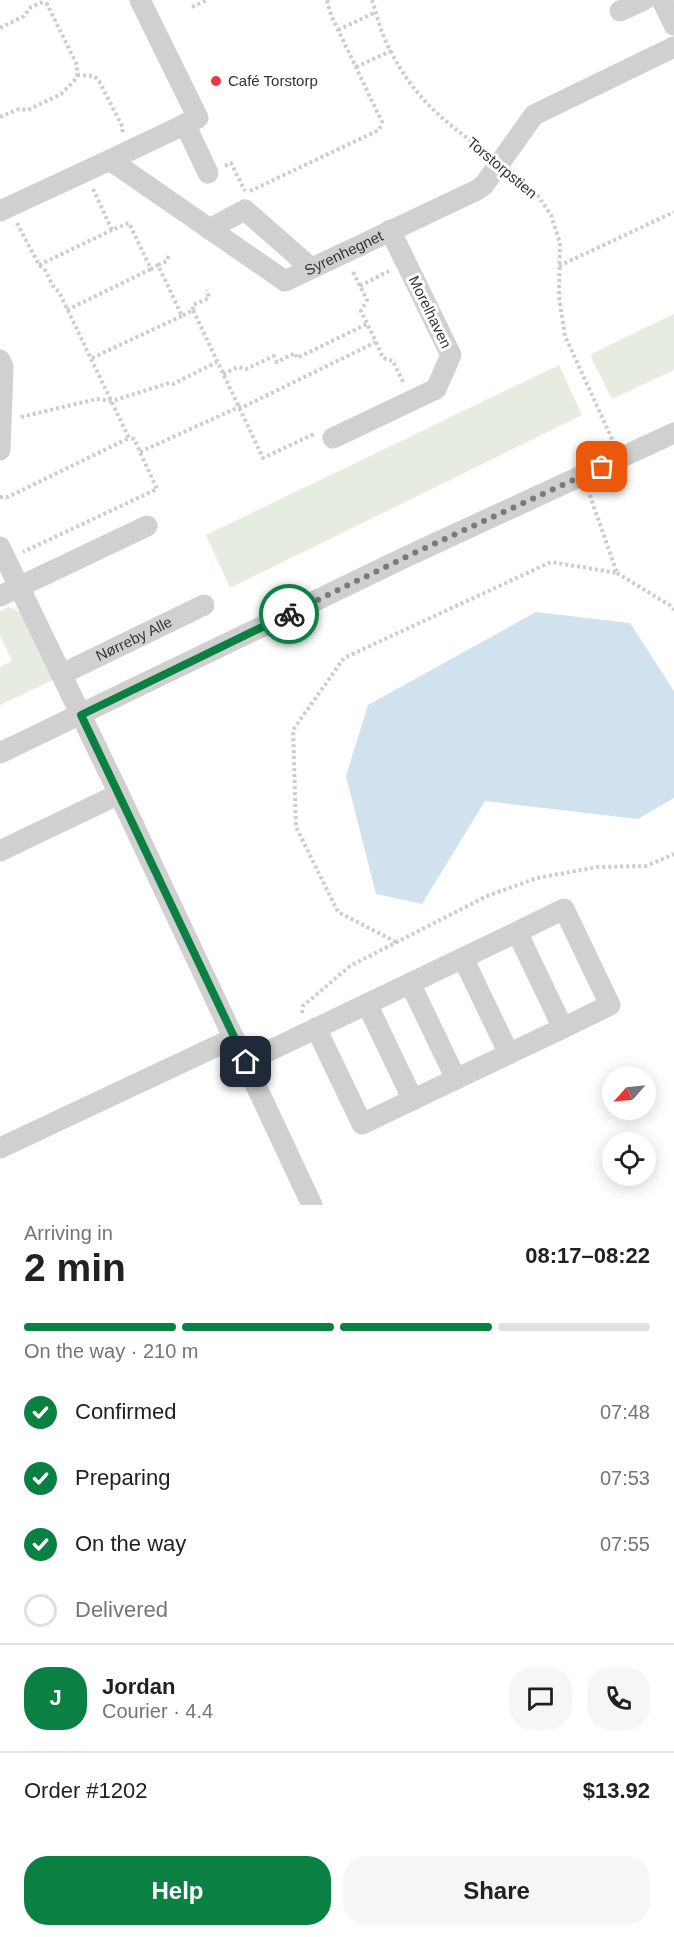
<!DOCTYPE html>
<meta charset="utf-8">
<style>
:root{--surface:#fff;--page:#f6f6f6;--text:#202124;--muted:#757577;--line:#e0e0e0;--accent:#0b8043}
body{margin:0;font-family:Arial,sans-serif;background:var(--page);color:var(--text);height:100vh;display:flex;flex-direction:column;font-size:22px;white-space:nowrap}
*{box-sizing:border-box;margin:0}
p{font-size:20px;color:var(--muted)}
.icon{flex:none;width:33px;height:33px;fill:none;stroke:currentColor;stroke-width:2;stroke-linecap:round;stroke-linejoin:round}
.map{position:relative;height:1205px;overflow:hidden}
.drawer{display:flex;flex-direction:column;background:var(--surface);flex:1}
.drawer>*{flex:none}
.needle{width:39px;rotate:243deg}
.controls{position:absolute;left:602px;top:1066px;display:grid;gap:12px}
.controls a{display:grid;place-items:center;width:54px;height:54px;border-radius:50%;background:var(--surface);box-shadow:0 3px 15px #0003;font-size:30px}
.pin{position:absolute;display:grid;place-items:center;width:51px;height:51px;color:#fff;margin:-26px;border-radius:12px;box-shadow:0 3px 9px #0006}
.courier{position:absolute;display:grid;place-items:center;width:60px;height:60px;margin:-30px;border:4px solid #0b8043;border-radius:50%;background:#fff;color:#222;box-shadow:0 2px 8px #0007}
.headline em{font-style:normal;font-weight:600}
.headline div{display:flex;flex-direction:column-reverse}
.headline{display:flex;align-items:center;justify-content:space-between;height:102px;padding:0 24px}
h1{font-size:39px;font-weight:600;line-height:45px}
.bar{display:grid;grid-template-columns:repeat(4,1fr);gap:9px 6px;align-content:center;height:72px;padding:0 24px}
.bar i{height:8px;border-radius:4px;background:var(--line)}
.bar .active{background:var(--accent)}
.bar p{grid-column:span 4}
.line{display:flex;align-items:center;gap:15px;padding:0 24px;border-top:2px solid var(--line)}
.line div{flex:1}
.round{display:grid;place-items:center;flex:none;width:63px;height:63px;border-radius:24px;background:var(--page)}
ol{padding:0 24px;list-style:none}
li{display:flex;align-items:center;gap:18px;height:66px}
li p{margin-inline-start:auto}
li .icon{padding:6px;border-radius:50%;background:var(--accent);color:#fff;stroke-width:4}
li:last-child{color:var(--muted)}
li i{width:33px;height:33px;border:3px solid var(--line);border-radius:50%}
.action{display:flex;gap:12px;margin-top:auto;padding:12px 24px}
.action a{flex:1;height:69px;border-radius:24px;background:var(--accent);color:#fff;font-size:24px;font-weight:600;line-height:69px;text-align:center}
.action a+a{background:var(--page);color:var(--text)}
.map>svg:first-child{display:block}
.green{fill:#e6ecdf}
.water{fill:#cfe2ee}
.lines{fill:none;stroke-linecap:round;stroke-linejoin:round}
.path{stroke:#cdcdcd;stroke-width:4;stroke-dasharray:3 3;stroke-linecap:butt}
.minor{stroke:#d0d0d0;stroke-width:21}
.done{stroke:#7a7a7a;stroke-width:6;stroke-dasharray:0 10.8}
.route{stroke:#0b8043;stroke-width:8}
.poi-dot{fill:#e63946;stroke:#fff;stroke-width:2}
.labels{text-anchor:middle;stroke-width:6;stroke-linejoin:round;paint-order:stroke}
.poi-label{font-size:15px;fill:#333;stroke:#fff;text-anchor:start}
.street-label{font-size:15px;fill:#333;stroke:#fff}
</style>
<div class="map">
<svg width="674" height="1205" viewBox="0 0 674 1205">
<rect width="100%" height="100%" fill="#fff"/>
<path class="green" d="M 674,314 L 674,370 L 612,399 L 592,359 L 591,354 Z
M 559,365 L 582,415 L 230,588 L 206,535 Z
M 9,607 L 20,612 L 53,680 L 0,705 L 0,667 L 12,661 L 0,635 L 0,611 Z"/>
<path class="water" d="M 536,612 L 630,623 L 674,691 L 674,798 L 638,819 L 485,801 L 422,904 L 376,894 L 346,776 L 368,705 Z"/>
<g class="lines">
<path class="path" d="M 372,0 C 377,16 381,33 389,48 C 414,98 442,120 486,152
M 192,7 L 207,0
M 0,28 L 24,16 L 31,7 L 45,1
M 338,30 L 376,12
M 356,67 L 391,51
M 77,75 L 94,76 L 99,81 L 123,128 L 122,134
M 0,117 L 19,109 L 28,110 L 61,94 L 74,81 L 77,75 L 77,65 L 45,0
M 225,166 L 231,163 L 245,191
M 515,175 L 534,190 L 551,215 L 560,243 L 559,297 L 565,336 L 613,441
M 93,189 L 112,230 L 129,223 L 151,269 L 158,265 L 182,316 L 193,310 L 263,458 L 314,434
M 250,191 L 379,130 L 382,122 L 331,15 L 327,0
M 17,223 L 39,265 L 45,270 L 54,288 L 59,292 L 129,438 L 134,439 L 157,489 L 23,552
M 39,265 L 112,230
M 158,265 L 167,261 L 169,254
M 559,266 L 674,212
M 360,286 L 389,271
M 67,310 L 151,269
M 193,310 L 193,305 L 209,298 L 207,290
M 376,342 L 383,358 L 393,361 L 404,384
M 92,358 L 182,316
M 223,374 L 238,367 L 246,369 L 274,356 L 277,362 L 295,353 L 297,358 L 367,324
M 21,417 L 97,399 L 112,401 L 169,383 L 173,384 L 217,362
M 140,452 L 239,407 L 243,407 L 376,342 L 361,311 L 367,300 L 352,270
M 0,497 L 8,497 L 129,438
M 617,573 L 671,606 L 674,610
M 396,942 L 338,912 L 296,827 L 293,730 L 344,658 L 551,562 L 617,573 L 589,493
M 302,1013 L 303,1006 L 350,966 L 487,896 L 537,878 L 598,867 L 646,866 L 674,854"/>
<g class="minor">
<path d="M 662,0 L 674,25"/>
<path d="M 620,11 L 644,0"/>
<path d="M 185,124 L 208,173"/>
<path d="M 110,160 L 198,118 L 140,0"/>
<path id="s1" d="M 0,211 L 110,160 L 285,281 L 477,190 L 484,185 L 534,115 L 674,47"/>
<path d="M 209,229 L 245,210 L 311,268"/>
<path d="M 0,360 L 3,367 L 0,450"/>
<path d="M 333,438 L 436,389 L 451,355 L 390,230"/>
<path d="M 0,547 L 119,794 L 312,1205"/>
<path d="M 0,596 L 147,526"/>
<path id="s2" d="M 62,674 L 204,605"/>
<path d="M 0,753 L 410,555 L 674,433"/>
<path d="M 0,851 L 119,794"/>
<path d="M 517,932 L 564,909 L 610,1005 L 563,1028"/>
<path d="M 463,958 L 509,1054"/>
<path d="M 367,1004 L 413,1100"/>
<path d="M 316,1028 L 362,1124 L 456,1079"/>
<path d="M 246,1062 C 336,1019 427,975 517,932 L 563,1028 L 456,1079 L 410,983"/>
<path d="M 0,1148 L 234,1038"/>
</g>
</g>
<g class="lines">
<path class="done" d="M 289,614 L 410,555 L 602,467"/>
<path class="route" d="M 246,1062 L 81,715 L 289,614"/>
</g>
<circle class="poi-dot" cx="216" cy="81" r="6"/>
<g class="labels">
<g class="poi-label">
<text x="228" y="86">Café Torstorp</text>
</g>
<g class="street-label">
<text transform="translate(502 168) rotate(40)" y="5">Torstorpstien</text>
<text dy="5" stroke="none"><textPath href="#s1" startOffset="399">Syrenhegnet</textPath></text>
<text transform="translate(430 312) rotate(64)" y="5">Morelhaven</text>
<text dy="5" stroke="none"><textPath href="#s2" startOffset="80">Nørreby Alle</textPath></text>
</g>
</g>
</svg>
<div class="controls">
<a><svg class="needle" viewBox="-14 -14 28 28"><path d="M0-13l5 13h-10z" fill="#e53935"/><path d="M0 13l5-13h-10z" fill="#757577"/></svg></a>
<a><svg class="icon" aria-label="locate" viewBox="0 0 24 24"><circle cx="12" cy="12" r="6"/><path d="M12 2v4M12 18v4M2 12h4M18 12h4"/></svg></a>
</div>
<div class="pin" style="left:602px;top:467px;background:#ea580c"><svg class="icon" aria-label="bag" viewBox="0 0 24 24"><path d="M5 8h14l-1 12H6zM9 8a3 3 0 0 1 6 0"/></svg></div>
<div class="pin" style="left:246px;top:1062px;background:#1f2937"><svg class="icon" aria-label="home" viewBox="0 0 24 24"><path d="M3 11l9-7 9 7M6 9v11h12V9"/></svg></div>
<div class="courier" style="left:289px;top:614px"><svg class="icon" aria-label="bike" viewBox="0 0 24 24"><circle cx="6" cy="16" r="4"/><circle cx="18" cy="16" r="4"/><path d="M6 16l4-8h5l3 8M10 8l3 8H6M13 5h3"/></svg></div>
</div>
<section class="drawer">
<div class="headline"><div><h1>2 min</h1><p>Arriving in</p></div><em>08:17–08:22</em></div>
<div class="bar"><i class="active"></i><i class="active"></i><i class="active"></i><i></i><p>On the way · 210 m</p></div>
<ol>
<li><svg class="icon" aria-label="check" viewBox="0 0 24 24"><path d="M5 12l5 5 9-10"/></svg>Confirmed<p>07:48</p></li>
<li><svg class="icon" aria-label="check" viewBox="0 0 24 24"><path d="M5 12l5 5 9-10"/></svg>Preparing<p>07:53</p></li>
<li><svg class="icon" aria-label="check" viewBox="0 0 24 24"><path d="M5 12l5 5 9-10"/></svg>On the way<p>07:55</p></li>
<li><i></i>Delivered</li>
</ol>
<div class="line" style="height:108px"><b class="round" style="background:var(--accent);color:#fff">J</b><div><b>Jordan</b><p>Courier · 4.4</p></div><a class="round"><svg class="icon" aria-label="chat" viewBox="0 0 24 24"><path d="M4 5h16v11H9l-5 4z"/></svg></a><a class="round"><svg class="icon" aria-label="phone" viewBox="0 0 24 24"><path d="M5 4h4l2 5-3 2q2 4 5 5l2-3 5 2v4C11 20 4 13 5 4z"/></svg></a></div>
<div class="line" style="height:78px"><div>Order #1202</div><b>$13.92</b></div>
<div class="action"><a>Help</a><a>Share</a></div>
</section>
